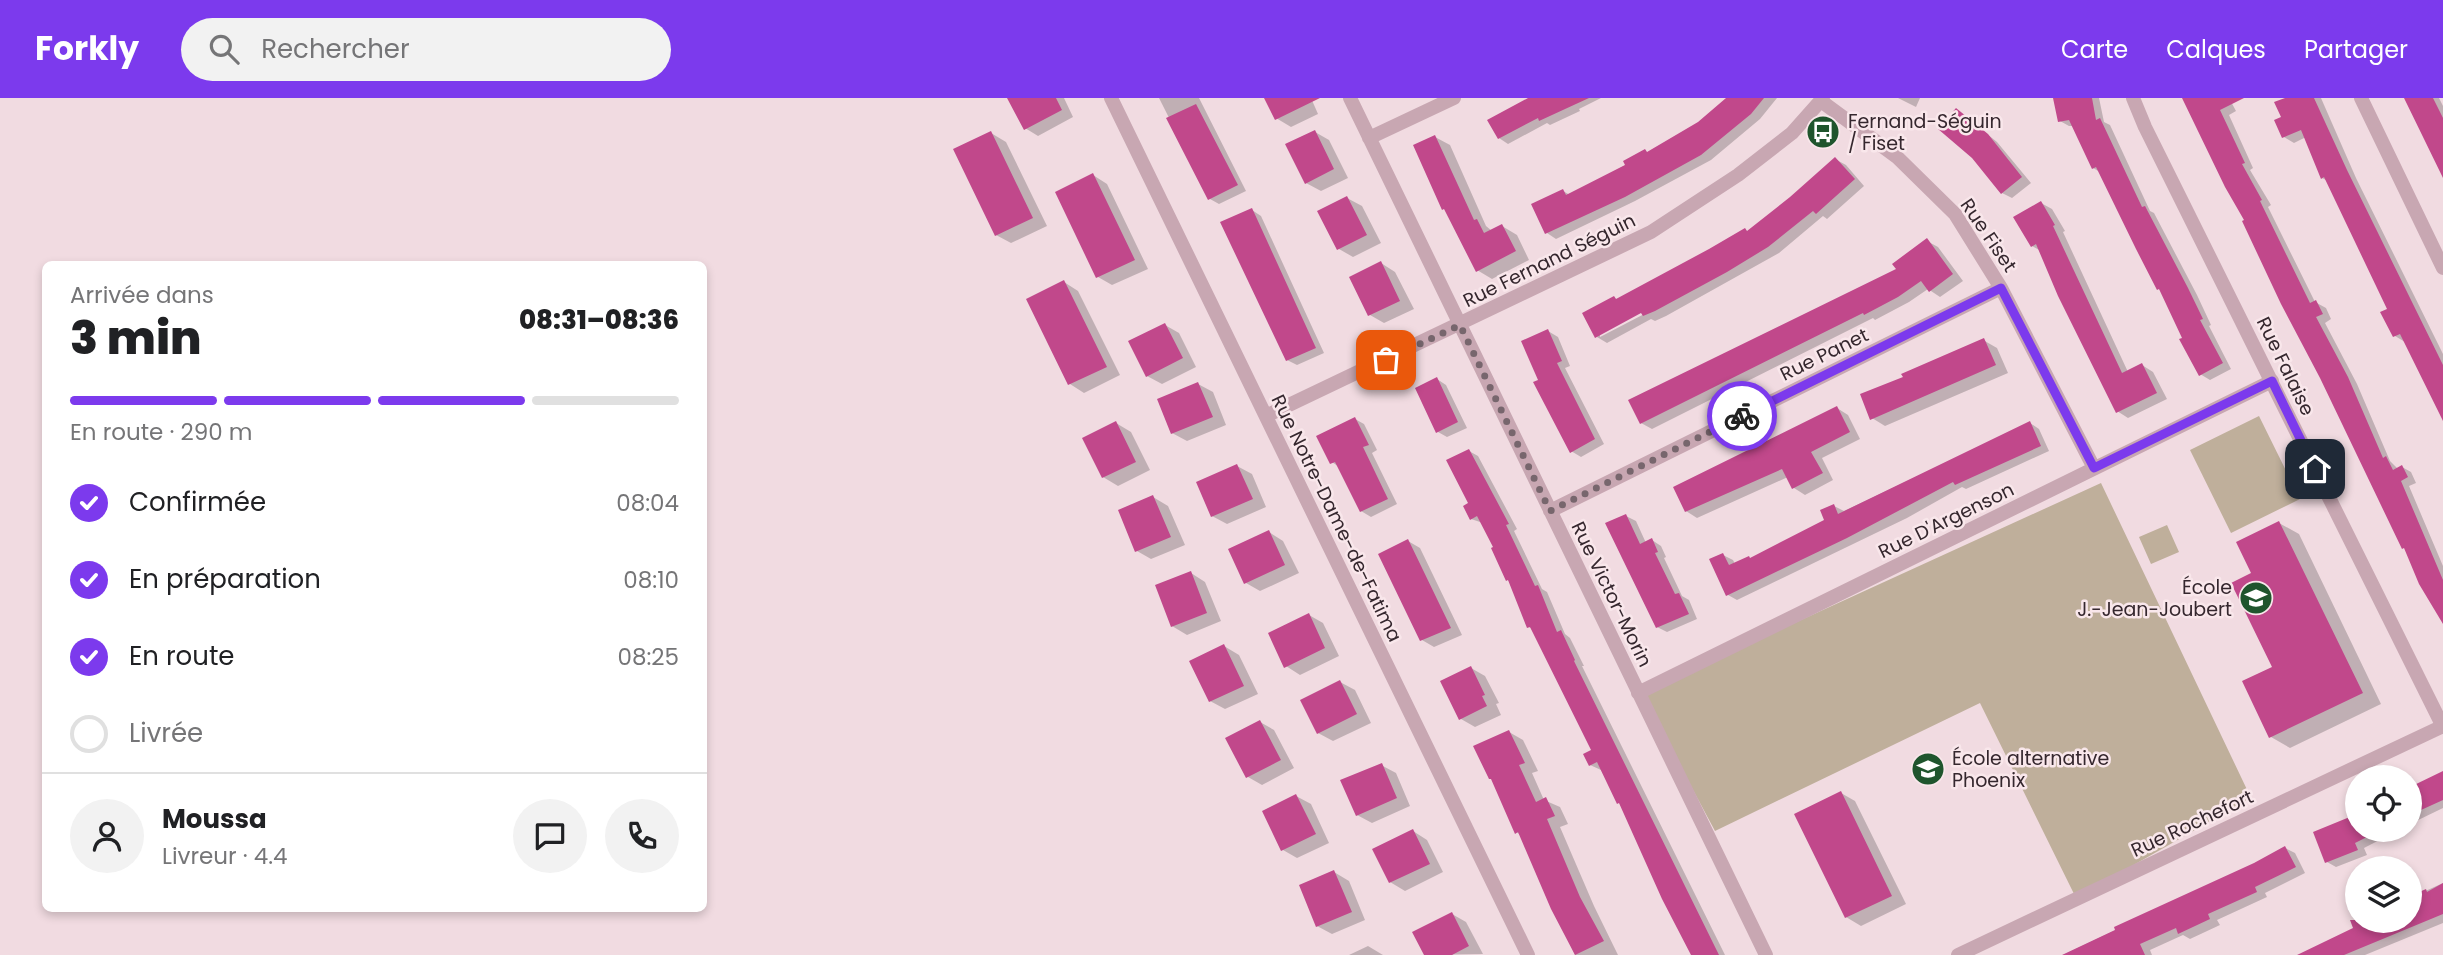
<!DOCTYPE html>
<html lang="fr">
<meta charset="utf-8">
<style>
:root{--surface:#fff;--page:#f2f2f2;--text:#202124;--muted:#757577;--line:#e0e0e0;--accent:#7c3aed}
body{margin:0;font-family:Poppins,sans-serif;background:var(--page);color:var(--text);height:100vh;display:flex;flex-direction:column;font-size:26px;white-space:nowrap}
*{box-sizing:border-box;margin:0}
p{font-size:23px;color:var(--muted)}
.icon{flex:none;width:38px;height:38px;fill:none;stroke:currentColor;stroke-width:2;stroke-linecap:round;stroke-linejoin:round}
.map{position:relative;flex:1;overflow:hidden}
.details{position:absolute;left:42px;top:163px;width:665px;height:651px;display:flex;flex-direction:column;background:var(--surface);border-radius:10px;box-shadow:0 4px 10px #0003}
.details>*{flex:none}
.buttons{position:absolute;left:2345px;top:667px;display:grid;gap:14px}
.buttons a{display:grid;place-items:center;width:77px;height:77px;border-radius:50%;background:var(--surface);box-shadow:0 4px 10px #0003;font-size:35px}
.pin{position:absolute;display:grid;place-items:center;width:60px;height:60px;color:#fff;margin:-30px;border-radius:14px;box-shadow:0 4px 10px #0006}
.courier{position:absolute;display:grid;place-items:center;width:70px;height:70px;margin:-35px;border:5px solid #7c3aed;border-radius:50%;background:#fff;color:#222;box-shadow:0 2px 9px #0007}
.overview em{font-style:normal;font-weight:800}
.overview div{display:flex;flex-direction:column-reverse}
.overview{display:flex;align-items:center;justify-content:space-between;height:119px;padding:0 28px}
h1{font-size:46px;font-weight:800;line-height:52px}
.bar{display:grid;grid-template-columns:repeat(4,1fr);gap:10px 7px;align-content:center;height:84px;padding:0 28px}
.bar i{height:9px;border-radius:5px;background:var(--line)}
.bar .current{background:var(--accent)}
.bar p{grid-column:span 4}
.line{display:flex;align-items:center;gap:18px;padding:0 28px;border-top:2px solid var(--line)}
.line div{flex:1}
.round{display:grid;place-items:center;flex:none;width:74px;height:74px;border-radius:37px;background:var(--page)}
ol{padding:0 28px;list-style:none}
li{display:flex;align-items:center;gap:21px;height:77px}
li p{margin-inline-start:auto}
li .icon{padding:7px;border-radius:50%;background:var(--accent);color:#fff;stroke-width:4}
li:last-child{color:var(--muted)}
li i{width:38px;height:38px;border:4px solid var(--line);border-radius:50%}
header{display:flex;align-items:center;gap:42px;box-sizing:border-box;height:98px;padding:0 35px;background:var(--accent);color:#fff}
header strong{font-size:33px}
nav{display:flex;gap:38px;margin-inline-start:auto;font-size:24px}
.search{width:490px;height:63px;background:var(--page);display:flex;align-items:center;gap:18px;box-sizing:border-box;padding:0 24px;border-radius:38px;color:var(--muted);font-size:26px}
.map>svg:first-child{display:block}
.green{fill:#bfaf9b}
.shadow{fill:#0003;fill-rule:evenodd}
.building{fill:#c1488b}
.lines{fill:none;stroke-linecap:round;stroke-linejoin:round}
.street{stroke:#c8a7b2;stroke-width:14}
.done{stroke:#77666d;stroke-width:7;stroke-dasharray:0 12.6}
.route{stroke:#7c3aed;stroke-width:9}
.labels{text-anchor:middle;stroke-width:5;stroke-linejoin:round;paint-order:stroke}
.poi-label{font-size:19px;fill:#35272e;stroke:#f9e7eb;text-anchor:start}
.street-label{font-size:19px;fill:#35272e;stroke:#f9e7eb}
</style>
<header>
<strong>Forkly</strong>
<div class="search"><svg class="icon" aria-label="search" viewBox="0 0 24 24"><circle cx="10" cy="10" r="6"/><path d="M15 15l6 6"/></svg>Rechercher</div>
<nav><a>Carte</a><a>Calques</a><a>Partager</a></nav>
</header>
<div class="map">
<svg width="2443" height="857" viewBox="0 0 2443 857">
<rect width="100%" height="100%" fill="#f1dbe1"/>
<path class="green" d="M 2259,318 L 2300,401 L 2231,435 L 2190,352 Z
M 2101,385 L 2251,700 L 2076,800 L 1980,605 L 1715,733 L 1641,595 Z
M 2167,427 L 2179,454 L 2151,466 L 2139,439 Z"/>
<path class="shadow" d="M 1009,0 L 1064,0 L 1073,19 L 1038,38 L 1025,30 Z
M 1159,0 L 1199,0 L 1246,93 L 1219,106 L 1210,101 Z
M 1266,0 L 1311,0 L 1318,16 L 1291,29 L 1276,20 Z
M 1531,0 L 1601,0 L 1579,11 L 1580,13 L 1550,27 L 1547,25 L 1508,46 L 1499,40 Z
M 1729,0 L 1777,0 L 1760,21 L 1711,62 L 1635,103 L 1556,141 L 1547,135 L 1563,93 L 1570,97 L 1648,55 L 1699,25 Z
M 1898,0 L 1920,0 L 1916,9 Z
M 2061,0 L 2099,0 L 2104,24 L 2110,27 L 2150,113 L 2154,115 L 2197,197 L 2211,227 L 2209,228 L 2231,271 L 2210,282 L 2200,276 L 2162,193 L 2159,191 L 2100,74 L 2093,70 L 2074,28 L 2069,28 L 2060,23 Z
M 2187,0 L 2229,0 L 2236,13 L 2229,17 L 2253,70 L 2250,72 L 2271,107 L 2268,109 L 2315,204 L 2326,210 L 2331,221 L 2325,225 L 2357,286 L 2390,363 L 2398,371 L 2402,369 L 2411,374 L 2416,385 L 2409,388 L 2443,468 L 2443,523 Z
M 2288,0 L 2321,0 L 2356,80 L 2443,256 L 2443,319 L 2405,244 L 2395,238 L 2389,211 L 2328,83 L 2322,80 L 2306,39 L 2294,45 L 2284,39 L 2284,20 Z
M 2408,0 L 2439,0 L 2443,8 L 2443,72 Z
M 1957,12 L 1997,44 L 2031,85 L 2012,100 L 2002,95 L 1973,59 Z
M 1315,34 L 1329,42 L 1348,80 L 1321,93 L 1306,85 Z
M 991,35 L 1006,44 L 1047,128 L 1011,145 L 996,137 Z
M 1435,39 L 1450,47 L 1486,128 L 1492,133 L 1502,128 L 1517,137 L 1529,162 L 1492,181 L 1477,172 Z
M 1835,61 L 1846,67 L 1864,88 L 1827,121 L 1823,118 L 1779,155 L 1666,218 L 1655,223 L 1651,221 L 1607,245 L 1597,239 L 1614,200 L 1618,202 L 1748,134 L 1791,101 ZM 1648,209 L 1650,213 L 1600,239 L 1600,235 Z
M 1093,77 L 1107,86 L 1148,171 L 1112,187 L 1098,179 Z
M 1347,100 L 1362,108 L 1381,145 L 1353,159 L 1339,151 Z
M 2041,105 L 2052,111 L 2065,133 L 2063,134 L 2128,274 L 2142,267 L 2153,274 L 2167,301 L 2128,320 L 2117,313 L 2041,153 L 2032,148 Z
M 1252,112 L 1261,118 L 1324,255 L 1297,267 L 1287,262 Z
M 1927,143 L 1938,149 L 1963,183 L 1940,199 L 1928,191 L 1909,204 L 1875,222 L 1873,220 L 1652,331 L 1641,325 L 1899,172 Z
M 1381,165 L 1395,174 L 1414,211 L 1384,225 L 1370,217 Z
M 1064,184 L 1078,193 L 1120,277 L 1084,295 L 1070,286 L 1028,202 Z
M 1165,227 L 1179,235 L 1196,269 L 1162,286 L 1147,278 Z
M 1548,233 L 1558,239 L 1570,268 L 1565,270 L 1604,346 L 1581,359 L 1571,353 L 1540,283 Z
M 1983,242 L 1997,250 L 2008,275 L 1885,328 L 1872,320 L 1905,280 Z
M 1437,281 L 1446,287 L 1467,330 L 1447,339 L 1438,334 Z
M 1198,286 L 1213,294 L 1226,327 L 1187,343 L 1172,335 Z
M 1837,310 L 1848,317 L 1860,341 L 1822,360 L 1833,382 L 1805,397 L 1794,390 L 1788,379 L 1697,420 L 1686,413 Z
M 1355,321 L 1364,326 L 1377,352 L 1372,355 L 1397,406 L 1371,419 L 1361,413 L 1339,369 L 1332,364 Z
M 1116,325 L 1131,334 L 1150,372 L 1118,388 L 1103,379 Z
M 2030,325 L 2039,331 L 2049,353 L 1966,391 L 1962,389 L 1907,420 L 1737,502 L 1728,497 L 1723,457 L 1733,462 L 1735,466 L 1751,461 L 1827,422 L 1834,408 L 1844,413 Z
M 1469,353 L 1478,358 L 1517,431 L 1514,433 L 1542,491 L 1547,494 L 1565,536 L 1570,540 L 1584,568 L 1582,568 L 1725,857 L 1693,857 L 1622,707 L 1619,705 L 1601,672 L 1590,667 L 1593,653 L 1533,531 L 1529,529 L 1511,484 L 1508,482 L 1483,425 L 1471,421 Z
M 1237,368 L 1252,376 L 1266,409 L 1227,426 L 1212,418 Z
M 1153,399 L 1168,408 L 1185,447 L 1151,461 L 1137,453 Z
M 1626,418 L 1636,423 L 1646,445 L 1652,442 L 1661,448 L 1666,459 L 1664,460 L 1682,498 L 1689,502 L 1697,521 L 1667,534 L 1657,529 Z
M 2279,425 L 2299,436 L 2381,606 L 2290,650 L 2271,639 L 2275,570 L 2253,476 Z
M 1269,434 L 1283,443 L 1299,475 L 1260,493 L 1246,485 Z
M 1408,443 L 1420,450 L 1462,537 L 1434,549 L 1422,542 Z
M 1191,475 L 1205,484 L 1221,523 L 1187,537 L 1172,528 Z
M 1309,517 L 1323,525 L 1339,558 L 1300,577 L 1286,568 Z
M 1224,548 L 1239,557 L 1258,596 L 1225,611 L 1210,603 Z
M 1471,570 L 1485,578 L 1499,605 L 1496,606 L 1501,617 L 1475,629 L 1461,621 Z
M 1340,584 L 1355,592 L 1371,625 L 1333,643 L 1318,635 Z
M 1260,624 L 1274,632 L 1294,670 L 1262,687 L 1248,679 Z
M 1509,634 L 1523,642 L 1538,673 L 1532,675 L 1544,702 L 1560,709 L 1568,726 L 1560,729 L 1594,808 L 1618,857 L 1575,857 L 1521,737 L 1516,734 Z
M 1381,667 L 1396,675 L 1410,708 L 1372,725 L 1357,717 Z
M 2443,675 L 2443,710 L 2410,726 L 2410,692 Z
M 1841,695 L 1855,703 L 1906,806 L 1861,828 L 1846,819 Z
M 1296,698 L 1311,706 L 1329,745 L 1297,760 L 1283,752 Z
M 2357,717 L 2357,732 L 2399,732 L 2364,750 L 2367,757 L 2336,769 L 2327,764 L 2352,720 Z
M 1413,733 L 1427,742 L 1443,774 L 1405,793 L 1390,784 Z
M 2285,750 L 2295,755 L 2305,775 L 2265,795 L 2267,799 L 2217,822 L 2220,827 L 2190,841 L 2183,837 L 2150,852 L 2152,857 L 2063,857 L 2255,766 Z
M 1334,774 L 1349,783 L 1365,822 L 1332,836 L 1317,828 Z
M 2443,785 L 2443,825 L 2365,857 L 2302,857 L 2410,822 L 2410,800 Z
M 1452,816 L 1466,824 L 1483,856 L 1426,857 Z
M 1368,848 L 1383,857 L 1349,857 Z"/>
<path class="building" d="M 1007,0 L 1056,0 L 1062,12 L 1024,32 Z
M 1264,0 L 1320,0 L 1275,22 Z
M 1528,0 L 1589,0 L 1539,23 L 1538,20 L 1498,41 L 1487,22 Z
M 1726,0 L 1764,0 L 1751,16 L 1701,57 L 1625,99 L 1545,136 L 1531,106 L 1563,91 L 1566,97 L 1625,67 L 1623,63 L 1645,51 L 1647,54 L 1698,24 Z
M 2053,0 L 2092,0 L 2096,22 L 2100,20 L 2142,109 L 2145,108 L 2188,190 L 2203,221 L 2200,222 L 2223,265 L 2199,278 L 2179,241 L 2182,240 L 2159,191 L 2157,192 L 2136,151 L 2096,69 L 2092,71 L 2069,22 L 2058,24 Z
M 2182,0 L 2244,0 L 2220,12 L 2245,65 L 2242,66 L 2262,102 L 2260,103 L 2310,205 L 2316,202 L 2323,216 L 2316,219 L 2348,279 L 2383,360 L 2386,358 L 2393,372 L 2402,367 L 2408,379 L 2401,383 L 2443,482 L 2443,526 L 2419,486 L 2404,450 L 2402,451 L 2320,280 L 2281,206 L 2242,123 L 2244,122 L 2225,89 Z
M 2285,0 L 2314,0 L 2347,72 L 2443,267 L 2443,323 L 2400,236 L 2393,239 L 2380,214 L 2387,211 L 2324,79 L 2321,81 L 2301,32 L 2282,40 L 2274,22 L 2281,19 L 2274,4 Z
M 2404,0 L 2433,0 L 2443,20 L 2443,80 Z
M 1196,6 L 1238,87 L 1208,102 L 1166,20 Z
M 1956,10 L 1988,36 L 2022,79 L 2001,96 L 1972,60 L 1938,31 Z
M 1315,32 L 1334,71 L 1305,86 L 1285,46 Z
M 991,33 L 1033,120 L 995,138 L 953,51 Z
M 1435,37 L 1474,122 L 1477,121 L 1484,135 L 1502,126 L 1516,153 L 1476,174 L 1444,111 L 1442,112 L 1413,47 Z
M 1835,59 L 1855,81 L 1816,116 L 1813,113 L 1768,149 L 1727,174 L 1655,213 L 1643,218 L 1641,215 L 1595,240 L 1582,215 L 1614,198 L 1616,201 L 1709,151 L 1745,130 L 1747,133 L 1790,99 Z
M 1093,75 L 1135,162 L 1096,180 L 1055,94 Z
M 1347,98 L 1367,137 L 1337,152 L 1317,113 Z
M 2041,103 L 2055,127 L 2053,128 L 2122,275 L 2142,265 L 2157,295 L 2116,315 L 2058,198 L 2036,146 L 2031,149 L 2013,119 Z
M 1252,110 L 1316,250 L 1286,263 L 1220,124 Z
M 1927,140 L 1953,176 L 1929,194 L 1921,183 L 1898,199 L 1864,217 L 1863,215 L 1640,326 L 1628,302 L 1896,171 L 1892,166 Z
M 1381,163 L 1400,203 L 1368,218 L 1349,179 Z
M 1064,182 L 1107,269 L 1068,287 L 1026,201 Z
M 1165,225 L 1183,260 L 1146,279 L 1128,243 Z
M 1548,231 L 1562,263 L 1557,265 L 1595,341 L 1570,355 L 1533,284 L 1538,282 L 1521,243 Z
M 1984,240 L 1996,267 L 1870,322 L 1860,296 L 1903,279 L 1901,276 Z
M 1437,279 L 1458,324 L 1436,335 L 1415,290 Z
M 1198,284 L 1213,319 L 1171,336 L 1157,301 Z
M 1837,308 L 1850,334 L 1811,354 L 1823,375 L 1792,391 L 1782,371 L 1685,414 L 1673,389 Z
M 1355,319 L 1369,347 L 1363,349 L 1388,401 L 1360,414 L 1335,364 L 1330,366 L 1316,338 Z
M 1116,323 L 1136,364 L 1102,380 L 1082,340 Z
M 2030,323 L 2041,348 L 1955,387 L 1953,384 L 1847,440 L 1726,498 L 1709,461 L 1723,455 L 1729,467 L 1749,458 L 1750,460 L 1824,422 L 1820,412 L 1834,406 L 1838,416 Z
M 1469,351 L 1509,426 L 1506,427 L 1535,488 L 1538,487 L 1557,534 L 1561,532 L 1575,562 L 1574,563 L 1719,857 L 1691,857 L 1662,801 L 1619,705 L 1617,706 L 1597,664 L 1589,668 L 1583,656 L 1591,652 L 1530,529 L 1527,530 L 1508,482 L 1506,483 L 1491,450 L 1493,449 L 1477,418 L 1470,422 L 1463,408 L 1468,405 L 1446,362 Z
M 1237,366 L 1253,401 L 1211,419 L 1196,384 Z
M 1153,397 L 1171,439 L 1135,454 L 1118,412 Z
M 1626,416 L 1640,446 L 1652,440 L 1658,454 L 1655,455 L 1675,496 L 1679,495 L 1689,516 L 1656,530 L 1605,425 Z
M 2279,423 L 2363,595 L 2269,640 L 2242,583 L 2272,569 L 2231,485 L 2251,475 L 2236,444 Z
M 1269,432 L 1285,467 L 1244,486 L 1228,451 Z
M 1408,441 L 1451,530 L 1420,543 L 1378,456 Z
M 1191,473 L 1207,515 L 1171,529 L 1155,487 Z
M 1309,515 L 1325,550 L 1284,570 L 1268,535 Z
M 1224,546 L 1244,588 L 1209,604 L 1189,563 Z
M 1471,568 L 1485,597 L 1482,598 L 1487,608 L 1459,622 L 1440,583 Z
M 1340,582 L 1357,616 L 1317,636 L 1300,602 Z
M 1260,622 L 1281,662 L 1246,680 L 1225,640 Z
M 1509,632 L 1525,665 L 1519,667 L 1536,704 L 1546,699 L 1555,718 L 1547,721 L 1580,799 L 1604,843 L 1575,857 L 1551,811 L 1518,734 L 1515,736 L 1491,681 L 1489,681 L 1473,648 Z
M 1382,665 L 1397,700 L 1356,718 L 1340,682 Z
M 2443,673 L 2443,702 L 2410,717 L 2410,689 Z
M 1841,693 L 1892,798 L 1845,820 L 1794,716 Z
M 1296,696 L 1316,736 L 1281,753 L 1262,713 Z
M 2357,716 L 2357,732 L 2381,732 L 2355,745 L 2358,752 L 2325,765 L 2313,734 Z
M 1413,731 L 1430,766 L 1389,785 L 1372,751 Z
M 2285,748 L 2296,769 L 2255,789 L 2257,794 L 2208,816 L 2210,821 L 2178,836 L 2176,830 L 2140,846 L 2145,857 L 2062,857 L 2115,832 L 2114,829 L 2254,765 Z
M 1334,772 L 1352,814 L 1316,829 L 1299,787 Z
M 2443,785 L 2443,816 L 2344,857 L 2297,857 L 2353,830 L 2350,822 L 2410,822 L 2410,798 L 2426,791 L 2427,794 Z
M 1452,814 L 1469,848 L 1452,857 L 1424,857 L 1412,834 Z"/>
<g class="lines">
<path class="street" d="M 1111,0 L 1528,857
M 1350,0 L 1766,857
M 2133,0 L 2145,29 L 2443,629
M 2361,0 L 2443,170
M 1821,3 L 1897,59 L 1955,116 L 2001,190 L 2094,370
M 1369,40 L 1454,0
M 1266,318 L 1651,134 L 1738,77 L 1792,35 L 1823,0
M 1550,413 L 2001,190
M 1638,595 L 2272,283
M 1958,857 L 2443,628"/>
</g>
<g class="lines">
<path class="done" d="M 1386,262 L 1460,227 L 1550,413 L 1742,318"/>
<path class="route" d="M 1742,318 L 2001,190 L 2094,370 L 2272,283 L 2315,371"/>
</g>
<defs>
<symbol id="bus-disc" viewBox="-11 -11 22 22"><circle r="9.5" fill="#1f552d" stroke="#f9e7eb"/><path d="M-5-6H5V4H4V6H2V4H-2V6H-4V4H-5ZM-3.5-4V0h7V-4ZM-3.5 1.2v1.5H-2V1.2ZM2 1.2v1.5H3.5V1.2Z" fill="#fff"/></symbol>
<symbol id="school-disc" viewBox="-11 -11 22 22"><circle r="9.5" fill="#1f552d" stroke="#f9e7eb"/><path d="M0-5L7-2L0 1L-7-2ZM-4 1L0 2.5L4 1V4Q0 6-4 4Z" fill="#fff"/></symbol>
</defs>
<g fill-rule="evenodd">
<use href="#bus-disc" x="1804" y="15" width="38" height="38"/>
<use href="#school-disc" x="2237" y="481" width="38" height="38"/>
<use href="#school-disc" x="1909" y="652" width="38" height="38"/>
</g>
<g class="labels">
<g class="poi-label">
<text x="1848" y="30">Fernand-Séguin<tspan x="1848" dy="22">/ Fiset</tspan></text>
<text x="2232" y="496" text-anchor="end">École<tspan x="2232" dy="22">J.-Jean-Joubert</tspan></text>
<text x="1952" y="667">École alternative<tspan x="1952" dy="22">Phoenix</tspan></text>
</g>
<g class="street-label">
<text transform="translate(1989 137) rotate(56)" y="7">Rue Fiset</text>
<text transform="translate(1549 162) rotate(-26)" y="7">Rue Fernand Séguin</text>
<text transform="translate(1824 256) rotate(-26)" y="7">Rue Panet</text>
<text transform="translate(2286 268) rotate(64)" y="7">Rue Falaise</text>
<text transform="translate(1337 420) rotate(64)" y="7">Rue Notre-Dame-de-Fatima</text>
<text transform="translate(1946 422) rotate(-26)" y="7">Rue D'Argenson</text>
<text transform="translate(1612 496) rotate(64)" y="7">Rue Victor-Morin</text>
<text transform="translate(2192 725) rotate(-25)" y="7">Rue Rochefort</text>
</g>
</g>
</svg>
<div class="buttons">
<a><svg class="icon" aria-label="locate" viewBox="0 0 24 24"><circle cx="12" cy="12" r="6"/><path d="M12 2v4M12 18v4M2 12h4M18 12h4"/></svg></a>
<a><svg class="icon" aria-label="layers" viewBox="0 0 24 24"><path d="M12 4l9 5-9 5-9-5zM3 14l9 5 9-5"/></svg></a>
</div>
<div class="pin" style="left:1386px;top:262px;background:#ea580c"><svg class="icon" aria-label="bag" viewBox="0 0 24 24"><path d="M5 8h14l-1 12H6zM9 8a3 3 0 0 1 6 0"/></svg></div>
<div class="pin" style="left:2315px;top:371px;background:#1f2937"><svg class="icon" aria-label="home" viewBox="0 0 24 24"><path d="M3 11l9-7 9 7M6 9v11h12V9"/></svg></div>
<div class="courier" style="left:1742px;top:318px"><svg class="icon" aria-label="bike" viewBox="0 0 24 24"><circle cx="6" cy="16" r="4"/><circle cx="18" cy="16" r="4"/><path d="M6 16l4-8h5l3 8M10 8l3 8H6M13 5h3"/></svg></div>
<section class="details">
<div class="overview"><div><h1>3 min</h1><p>Arrivée dans</p></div><em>08:31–08:36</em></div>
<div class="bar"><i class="current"></i><i class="current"></i><i class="current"></i><i></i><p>En route · 290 m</p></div>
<ol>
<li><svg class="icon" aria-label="check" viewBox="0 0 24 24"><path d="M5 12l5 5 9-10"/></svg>Confirmée<p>08:04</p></li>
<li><svg class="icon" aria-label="check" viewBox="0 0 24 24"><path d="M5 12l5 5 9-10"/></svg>En préparation<p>08:10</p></li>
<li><svg class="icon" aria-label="check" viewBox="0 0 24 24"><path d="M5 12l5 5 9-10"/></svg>En route<p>08:25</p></li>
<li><i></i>Livrée</li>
</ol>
<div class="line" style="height:126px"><a class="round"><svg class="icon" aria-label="person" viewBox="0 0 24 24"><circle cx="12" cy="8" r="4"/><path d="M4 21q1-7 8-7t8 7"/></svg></a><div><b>Moussa</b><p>Livreur · 4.4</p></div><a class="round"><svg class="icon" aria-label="chat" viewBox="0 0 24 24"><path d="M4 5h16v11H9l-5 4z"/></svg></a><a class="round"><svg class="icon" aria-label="phone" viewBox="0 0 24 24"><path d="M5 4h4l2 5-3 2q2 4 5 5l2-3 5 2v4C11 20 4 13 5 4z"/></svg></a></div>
</section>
</div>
